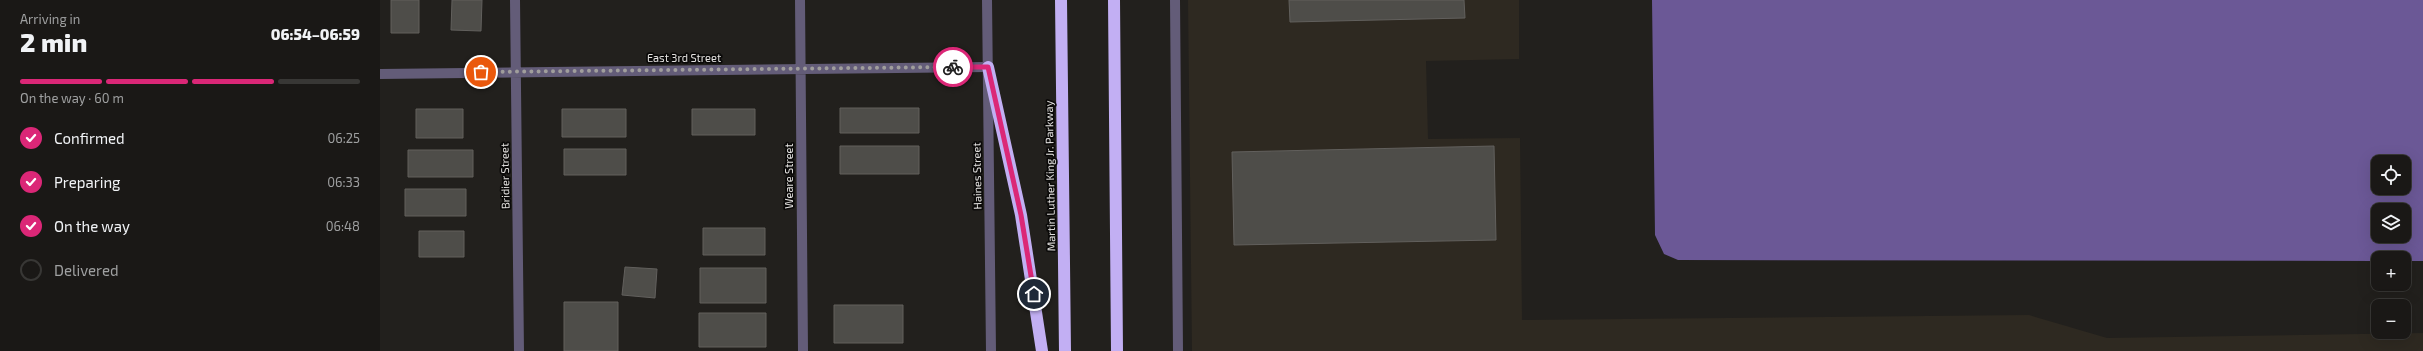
<!DOCTYPE html>
<meta charset="utf-8">
<style>
:root{--surface:#1a1816;--page:#23211f;--text:#f1f3f6;--muted:#9fa0a1;--line:#383735;--accent:#db2777}
body{margin:0;font-family:"Exo 2",sans-serif;background:var(--page);color:var(--text);height:100vh;display:flex;flex-direction:column;font-size:15px;white-space:nowrap}
*{box-sizing:border-box;margin:0}
p{font-size:13px;color:var(--muted)}
.icon{flex:none;width:22px;height:22px;fill:none;stroke:currentColor;stroke-width:2;stroke-linecap:round;stroke-linejoin:round}
.map{position:relative;flex:1;overflow:hidden}
.side{display:flex;flex-direction:column;background:var(--surface);width:380px}
.side>*{flex:none}
.buttons{position:absolute;left:1991px;top:155px;display:grid;gap:8px}
.buttons a{display:grid;place-items:center;width:40px;height:40px;border-radius:8px;background:var(--surface);box-shadow:0 4px 16px #0002,0 0 0 1px var(--line);font-size:20px}
.pin{position:absolute;display:grid;place-items:center;width:34px;height:34px;color:#fff;margin:-17px;border:2px solid #fff;border-radius:50%;box-shadow:0 1px 4px #0007}
.courier{position:absolute;display:grid;place-items:center;width:40px;height:40px;margin:-20px;border:3px solid #db2777;border-radius:50%;background:#fff;color:#222;box-shadow:0 1px 5px #0007}
.overview em{font-style:normal;font-weight:800}
.overview div{display:flex;flex-direction:column-reverse}
.overview{display:flex;align-items:center;justify-content:space-between;height:68px;padding:0 20px}
h1{font-size:26px;font-weight:800;line-height:30px}
.bar{display:grid;grid-template-columns:repeat(4,1fr);gap:6px 4px;align-content:center;height:48px;padding:0 20px}
.bar i{height:5px;border-radius:3px;background:var(--line)}
.bar .current{background:var(--accent)}
.bar p{grid-column:span 4}
ol{padding:0 20px;list-style:none}
li{display:flex;align-items:center;gap:12px;height:44px}
li p{margin-inline-start:auto}
li .icon{padding:4px;border-radius:50%;background:var(--accent);color:#fff;stroke-width:4}
li:last-child{color:var(--muted)}
li i{width:22px;height:22px;border:2px solid var(--line);border-radius:50%}
main{display:flex;flex:1;min-height:0}
.map>svg:first-child{display:block}
.built{fill:#2e2921}
.water{fill:#6b5896;fill-rule:evenodd}
.building{fill:#4e4d49;stroke:#62605d}
.lines{fill:none;stroke-linecap:round;stroke-linejoin:round}
.minor{stroke:#635c78;stroke-width:10}
.tertiary{stroke:#635c78;stroke-width:10}
.motorway{stroke:#c2aff3;stroke-width:12}
.done{stroke:#a09e9c;stroke-width:4;stroke-dasharray:0 7.2}
.route{stroke:#db2777;stroke-width:5}
.labels{text-anchor:middle;stroke-width:3.5;stroke-linejoin:round;paint-order:stroke}
.street-label{font-size:11px;fill:#e4e2e0;stroke:#0b0a09}
</style>
<main>
<section class="side">
<div class="overview"><div><h1>2 min</h1><p>Arriving in</p></div><em>06:54–06:59</em></div>
<div class="bar"><i class="current"></i><i class="current"></i><i class="current"></i><i></i><p>On the way · 60 m</p></div>
<ol>
<li><svg class="icon" aria-label="check" viewBox="0 0 24 24"><path d="M5 12l5 5 9-10"/></svg>Confirmed<p>06:25</p></li>
<li><svg class="icon" aria-label="check" viewBox="0 0 24 24"><path d="M5 12l5 5 9-10"/></svg>Preparing<p>06:33</p></li>
<li><svg class="icon" aria-label="check" viewBox="0 0 24 24"><path d="M5 12l5 5 9-10"/></svg>On the way<p>06:48</p></li>
<li><i></i>Delivered</li>
</ol>
</section>
<div class="map">
<svg width="2043" height="351" viewBox="0 0 2043 351">
<rect width="100%" height="100%" fill="#22201d"/>
<path class="built" d="M 808,0 L 1139,0 L 1139,59 L 1046,61 L 1048,139 L 1140,138 L 1142,320 L 1649,315 L 1727,338 L 2043,333 L 2043,351 L 812,351 Z"/>
<path class="water" d="M 1272,0 L 2043,0 L 2043,261 L 2024,261 L 2024,258 L 1998,258 L 1998,261 L 1298,260 L 1284,254 L 1275,235 ZM 1998,162 L 2024,162 L 2024,188 L 1998,188 ZM 1998,210 L 2024,210 L 2024,236 L 1998,236 Z"/>
<path class="building" d="M 11,0 L 39,0 L 39,33 L 11,33 Z
M 72,0 L 102,0 L 101,31 L 71,30 Z
M 909,0 L 1084,0 L 1085,18 L 910,22 Z
M 460,108 L 539,108 L 539,133 L 460,133 Z
M 36,109 L 83,109 L 83,138 L 36,138 Z
M 182,109 L 246,109 L 246,137 L 182,137 Z
M 312,109 L 375,109 L 375,135 L 312,135 Z
M 460,146 L 539,146 L 539,174 L 460,174 Z
M 1114,146 L 1116,240 L 854,245 L 852,152 Z
M 184,149 L 246,149 L 246,175 L 184,175 Z
M 28,150 L 93,150 L 93,177 L 28,177 Z
M 25,189 L 86,189 L 86,216 L 25,216 Z
M 323,228 L 385,228 L 385,255 L 323,255 Z
M 39,231 L 84,231 L 84,257 L 39,257 Z
M 245,267 L 277,269 L 275,298 L 242,295 Z
M 320,268 L 386,268 L 386,303 L 320,303 Z
M 184,302 L 238,302 L 238,351 L 184,351 Z
M 454,305 L 523,305 L 523,343 L 454,343 Z
M 319,313 L 386,313 L 386,347 L 319,347 Z"/>
<g class="lines">
<path class="minor" d="M 135,0 L 139,351
M 420,0 L 423,351
M 0,74 L 608,67"/>
<path class="tertiary" d="M 607,0 L 611,351
M 795,0 L 798,351"/>
<path class="motorway" d="M 681,0 L 685,351
M 734,0 L 737,351
M 608,67 L 641,215 L 662,351"/>
</g>
<g class="lines">
<path class="done" d="M 101,72 L 573,67"/>
<path class="route" d="M 573,67 L 608,67 L 641,215 L 654,294"/>
</g>
<g class="labels">
<g class="street-label">
<text x="304" y="62">East 3rd Street</text>
<text transform="translate(125 176) rotate(-91)" y="4">Bridier Street</text>
<text transform="translate(409 176) rotate(-90)" y="4">Weare Street</text>
<text transform="translate(597 176) rotate(-91)" y="4">Haines Street</text>
<text transform="translate(670 176) rotate(-91)" y="4">Martin Luther King Jr. Parkway</text>
</g>
</g>
</svg>
<div class="buttons">
<a><svg class="icon" aria-label="locate" viewBox="0 0 24 24"><circle cx="12" cy="12" r="6"/><path d="M12 2v4M12 18v4M2 12h4M18 12h4"/></svg></a>
<a><svg class="icon" aria-label="layers" viewBox="0 0 24 24"><path d="M12 4l9 5-9 5-9-5zM3 14l9 5 9-5"/></svg></a>
<a>+</a>
<a>−</a>
</div>
<div class="pin" style="left:101px;top:72px;background:#ea580c"><svg class="icon" aria-label="bag" viewBox="0 0 24 24"><path d="M5 8h14l-1 12H6zM9 8a3 3 0 0 1 6 0"/></svg></div>
<div class="pin" style="left:654px;top:294px;background:#1f2937"><svg class="icon" aria-label="home" viewBox="0 0 24 24"><path d="M3 11l9-7 9 7M6 9v11h12V9"/></svg></div>
<div class="courier" style="left:573px;top:67px"><svg class="icon" aria-label="bike" viewBox="0 0 24 24"><circle cx="6" cy="16" r="4"/><circle cx="18" cy="16" r="4"/><path d="M6 16l4-8h5l3 8M10 8l3 8H6M13 5h3"/></svg></div>
</div>
</main>
